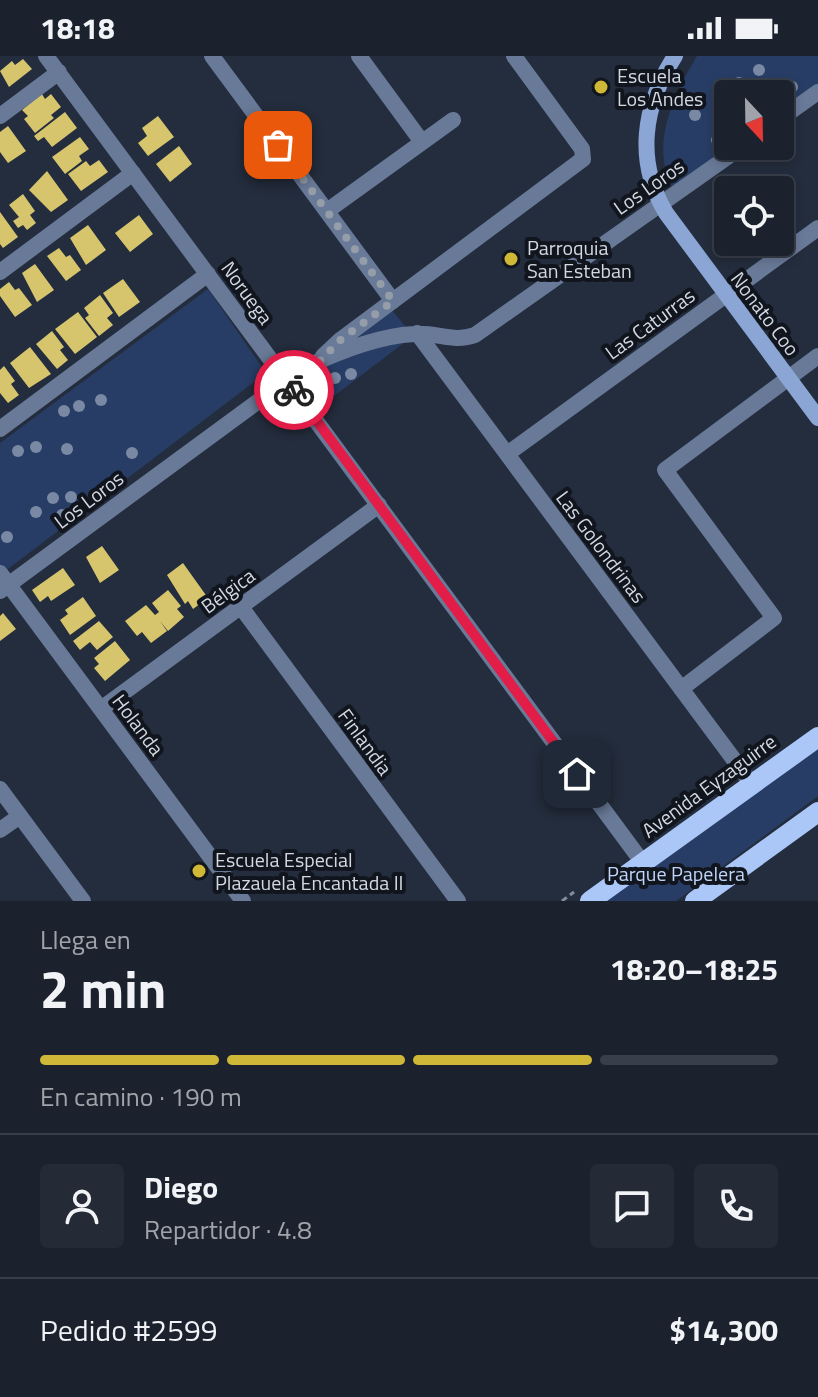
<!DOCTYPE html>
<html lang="es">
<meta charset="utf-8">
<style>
:root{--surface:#1b222e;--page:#242a36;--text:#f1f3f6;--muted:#a0a4aa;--line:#393f4a;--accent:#cfb837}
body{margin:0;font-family:"Titillium Web",sans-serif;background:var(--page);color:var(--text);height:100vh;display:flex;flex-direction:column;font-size:30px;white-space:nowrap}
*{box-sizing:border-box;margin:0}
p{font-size:26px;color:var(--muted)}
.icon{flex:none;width:44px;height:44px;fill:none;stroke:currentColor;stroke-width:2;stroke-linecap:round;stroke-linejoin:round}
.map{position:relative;height:845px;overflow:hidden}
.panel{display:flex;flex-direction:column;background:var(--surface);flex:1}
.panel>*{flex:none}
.needle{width:52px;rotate:158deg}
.controls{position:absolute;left:714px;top:24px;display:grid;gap:16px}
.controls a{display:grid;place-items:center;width:80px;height:80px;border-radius:8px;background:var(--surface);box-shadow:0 4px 12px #0003,0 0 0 2px var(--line);font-size:40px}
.pin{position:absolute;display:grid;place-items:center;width:68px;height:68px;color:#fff;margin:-34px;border-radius:16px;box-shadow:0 4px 12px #0006}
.courier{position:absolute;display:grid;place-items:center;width:80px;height:80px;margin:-40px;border:6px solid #e11d48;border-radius:50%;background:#fff;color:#222;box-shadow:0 2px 10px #0007}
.summary em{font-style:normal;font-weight:700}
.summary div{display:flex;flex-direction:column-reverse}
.summary{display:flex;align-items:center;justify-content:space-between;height:136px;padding:0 40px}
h1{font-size:52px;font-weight:700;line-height:60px}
.bar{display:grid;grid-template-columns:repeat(4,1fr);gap:12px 8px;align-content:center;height:96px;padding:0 40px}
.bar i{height:10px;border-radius:6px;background:var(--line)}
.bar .active{background:var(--accent)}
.bar p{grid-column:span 4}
.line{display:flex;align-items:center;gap:20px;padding:0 40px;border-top:2px solid var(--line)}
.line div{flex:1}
.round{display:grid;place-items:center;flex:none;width:84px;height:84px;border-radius:8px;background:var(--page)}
.status{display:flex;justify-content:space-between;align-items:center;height:56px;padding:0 40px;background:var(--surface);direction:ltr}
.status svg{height:22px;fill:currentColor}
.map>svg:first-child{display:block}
.green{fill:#283d65}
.building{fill:#d6c56c}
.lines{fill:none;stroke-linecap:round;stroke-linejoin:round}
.path{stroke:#848c98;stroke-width:3;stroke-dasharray:6 4;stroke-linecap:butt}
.street{stroke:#697a98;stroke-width:16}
.secondary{stroke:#8ba5d5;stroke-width:16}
.primary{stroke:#abc7f8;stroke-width:20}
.tree{fill:#7989a4}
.done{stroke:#959da9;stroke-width:8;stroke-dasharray:0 14.4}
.route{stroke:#e11d48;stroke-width:10}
.poi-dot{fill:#cfb837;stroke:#11151d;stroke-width:3}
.labels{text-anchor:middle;stroke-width:8;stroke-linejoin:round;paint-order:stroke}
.poi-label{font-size:20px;fill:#d2d9e3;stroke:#11151d;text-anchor:start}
.street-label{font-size:20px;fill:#d2d9e3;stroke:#11151d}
.park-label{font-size:20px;fill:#bfd4f9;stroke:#11151d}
</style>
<div class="status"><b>18:18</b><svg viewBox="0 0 49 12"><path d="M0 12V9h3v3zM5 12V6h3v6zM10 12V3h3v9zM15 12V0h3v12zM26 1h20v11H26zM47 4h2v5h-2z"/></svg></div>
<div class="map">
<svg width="818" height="845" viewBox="0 0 818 845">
<rect width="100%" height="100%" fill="#242d3d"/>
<path class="green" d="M 697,0 L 818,0 L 818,29 L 780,56 L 780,38 L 728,38 L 730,90 L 673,133 C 649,88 674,39 697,0 Z
M 208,233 L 266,317 L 0,519 L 0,387 Z
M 391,253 L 413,280 L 326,346 L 308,323 Z
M 818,691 L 818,740 L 676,845 L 600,845 Z"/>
<path class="building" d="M 23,3 L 32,13 L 9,31 L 0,15 L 12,5 L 15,9 Z
M 42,38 L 45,43 L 51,38 L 61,51 L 51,59 L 54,62 L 35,77 L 24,63 L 28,60 L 22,54 Z
M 65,56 L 77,72 L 52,91 L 44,81 L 38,85 L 34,80 Z
M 158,60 L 174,81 L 148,100 L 138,87 L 147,80 L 142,72 Z
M 8,70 L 26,95 L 8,107 L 0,96 L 0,76 Z
M 80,81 L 89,93 L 79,100 L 82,105 L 65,118 L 52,101 Z
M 179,90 L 192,108 L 170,126 L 156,108 Z
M 99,104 L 108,116 L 81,135 L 68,118 L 86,105 L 90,110 Z
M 47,115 L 68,144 L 51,156 L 29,134 Z
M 23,138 L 35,155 L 30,159 L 36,167 L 27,174 L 23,169 L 18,172 L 13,165 L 19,161 L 9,149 Z
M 0,156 L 18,181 L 3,192 L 0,188 Z
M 139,159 L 153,178 L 130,196 L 115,177 Z
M 88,169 L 106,194 L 86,209 L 70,182 Z
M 59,192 L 66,201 L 70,199 L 81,214 L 66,225 L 47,200 Z
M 35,208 L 54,234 L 37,246 L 22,217 Z
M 123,223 L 140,246 L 119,261 L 103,237 Z
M 9,226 L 15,234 L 19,232 L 32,249 L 15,261 L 0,240 L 0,233 Z
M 100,239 L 113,257 L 107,262 L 113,269 L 99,280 L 85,262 L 89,259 L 84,252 Z
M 78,256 L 97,281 L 75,298 L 55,273 Z
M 52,275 L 64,291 L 60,294 L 68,304 L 57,313 L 36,288 Z
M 30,291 L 51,318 L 29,332 L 10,307 Z
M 4,310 L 15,325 L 11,328 L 19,339 L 8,347 L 0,337 L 0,314 Z
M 102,490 L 119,514 L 100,527 L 86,501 Z
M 183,507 L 208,542 L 193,553 L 188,545 L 185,548 L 167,519 Z
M 63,512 L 75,529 L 51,545 L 48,540 L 40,546 L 32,534 Z
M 168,534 L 181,550 L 177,553 L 184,561 L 168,575 L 160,565 L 167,575 L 151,587 L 142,576 L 137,580 L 125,565 L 146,549 L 155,559 L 159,556 L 152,547 Z
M 83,541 L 96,560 L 70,579 L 60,564 L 68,558 L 65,554 Z
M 3,557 L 16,573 L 0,585 L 0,560 Z
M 99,565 L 113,581 L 97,594 L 90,586 L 80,594 L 73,585 Z
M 115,585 L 130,604 L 105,625 L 94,612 L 99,608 L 94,602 Z"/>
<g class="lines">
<path class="path" d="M 562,845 L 574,836"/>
<path class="street" d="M 46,0 L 643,807
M 212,0 L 393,245
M 359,0 L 422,86
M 0,60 L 59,16
M 780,63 L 818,36
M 327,155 L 453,64
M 0,216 L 133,117
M 417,277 L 752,728
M 323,300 L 339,285 L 583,103 L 582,93 L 514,0
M 0,373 L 208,218
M 507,398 L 818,172
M 0,517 L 243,845
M 0,535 L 302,313 C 335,297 378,280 414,278 C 437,276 453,287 475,279 L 743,90
M 241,551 L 458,845
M 681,633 L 774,562 L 665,414 L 818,300
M 101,653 L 379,449
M 0,733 L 83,845
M 0,774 L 20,760"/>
<path class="secondary" d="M 675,0 C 643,50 635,105 666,157 L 818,362"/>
<path class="primary" d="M 590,845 L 818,681
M 695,845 L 818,756"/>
</g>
<g class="tree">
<circle cx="759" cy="14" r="6"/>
<circle cx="739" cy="27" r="6"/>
<circle cx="792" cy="31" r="6"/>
<circle cx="695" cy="59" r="6"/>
<circle cx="717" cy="84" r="6"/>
<circle cx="351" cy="318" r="6"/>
<circle cx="335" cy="322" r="6"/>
<circle cx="328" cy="336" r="6"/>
<circle cx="101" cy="344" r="6"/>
<circle cx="79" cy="350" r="6"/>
<circle cx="64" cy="355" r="6"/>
<circle cx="36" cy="391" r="6"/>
<circle cx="67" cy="393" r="6"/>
<circle cx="18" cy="395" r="6"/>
<circle cx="132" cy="397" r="6"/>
<circle cx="71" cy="441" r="6"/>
<circle cx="53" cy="442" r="6"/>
<circle cx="36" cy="456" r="6"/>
<circle cx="62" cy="459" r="6"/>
<circle cx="7" cy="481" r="6"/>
</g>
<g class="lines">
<path class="done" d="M 278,89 L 393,245 L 339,285 L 320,305 L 286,323 L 294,334"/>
<path class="route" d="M 294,334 L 577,718"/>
</g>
<g class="poi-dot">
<circle cx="601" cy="31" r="8"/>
<circle cx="511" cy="203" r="8"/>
<circle cx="199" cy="815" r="8"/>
</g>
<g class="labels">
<g class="poi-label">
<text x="617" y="27">Escuela<tspan x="617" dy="23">Los Andes</tspan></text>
<text x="527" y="199">Parroquia<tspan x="527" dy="23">San Esteban</tspan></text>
<text x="215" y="811">Escuela Especial<tspan x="215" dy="23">Plazauela Encantada II</tspan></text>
</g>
<g class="street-label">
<text transform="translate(649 131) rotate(-35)" y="7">Los Loros</text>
<text transform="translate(247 237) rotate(54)" y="7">Noruega</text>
<text transform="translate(765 258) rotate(53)" y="7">Nonato Coo</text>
<text transform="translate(650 268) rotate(-36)" y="7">Las Caturras</text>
<text transform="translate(89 444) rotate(-37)" y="7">Los Loros</text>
<text transform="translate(601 491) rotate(53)" y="7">Las Golondrinas</text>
<text transform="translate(228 535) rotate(-36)" y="7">Bélgica</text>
<text transform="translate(138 669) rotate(53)" y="7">Holanda</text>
<text transform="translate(365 686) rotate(54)" y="7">Finlandia</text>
<text transform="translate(709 730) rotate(-36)" y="7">Avenida Eyzaguirre</text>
</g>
<g class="park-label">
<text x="676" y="825">Parque Papelera</text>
</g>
</g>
</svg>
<div class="controls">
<a><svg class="needle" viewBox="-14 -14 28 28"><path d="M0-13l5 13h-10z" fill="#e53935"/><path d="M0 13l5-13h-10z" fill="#a0a4aa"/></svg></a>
<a><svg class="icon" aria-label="locate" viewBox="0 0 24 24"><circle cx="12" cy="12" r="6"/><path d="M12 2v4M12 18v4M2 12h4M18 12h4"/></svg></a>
</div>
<div class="pin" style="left:278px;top:89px;background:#ea580c"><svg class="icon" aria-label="bag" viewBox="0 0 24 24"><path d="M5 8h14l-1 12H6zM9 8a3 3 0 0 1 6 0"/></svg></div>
<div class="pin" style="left:577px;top:718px;background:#1f2937"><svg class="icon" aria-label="home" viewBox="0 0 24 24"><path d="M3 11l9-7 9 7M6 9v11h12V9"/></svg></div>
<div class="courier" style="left:294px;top:334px"><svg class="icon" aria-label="bike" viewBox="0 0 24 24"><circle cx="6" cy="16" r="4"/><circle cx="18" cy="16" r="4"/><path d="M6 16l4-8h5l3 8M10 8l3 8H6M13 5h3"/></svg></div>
</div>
<section class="panel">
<div class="summary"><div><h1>2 min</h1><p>Llega en</p></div><em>18:20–18:25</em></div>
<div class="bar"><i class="active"></i><i class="active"></i><i class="active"></i><i></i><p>En camino · 190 m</p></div>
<div class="line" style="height:144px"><a class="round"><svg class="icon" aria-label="person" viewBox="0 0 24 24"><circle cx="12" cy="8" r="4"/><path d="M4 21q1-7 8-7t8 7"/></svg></a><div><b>Diego</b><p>Repartidor · 4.8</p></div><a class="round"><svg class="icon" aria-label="chat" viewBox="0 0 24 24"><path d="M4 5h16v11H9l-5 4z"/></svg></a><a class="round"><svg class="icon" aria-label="phone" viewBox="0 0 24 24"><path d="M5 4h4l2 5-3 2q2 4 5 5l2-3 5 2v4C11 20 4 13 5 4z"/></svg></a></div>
<div class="line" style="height:104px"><div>Pedido #2599</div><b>$14,300</b></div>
</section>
